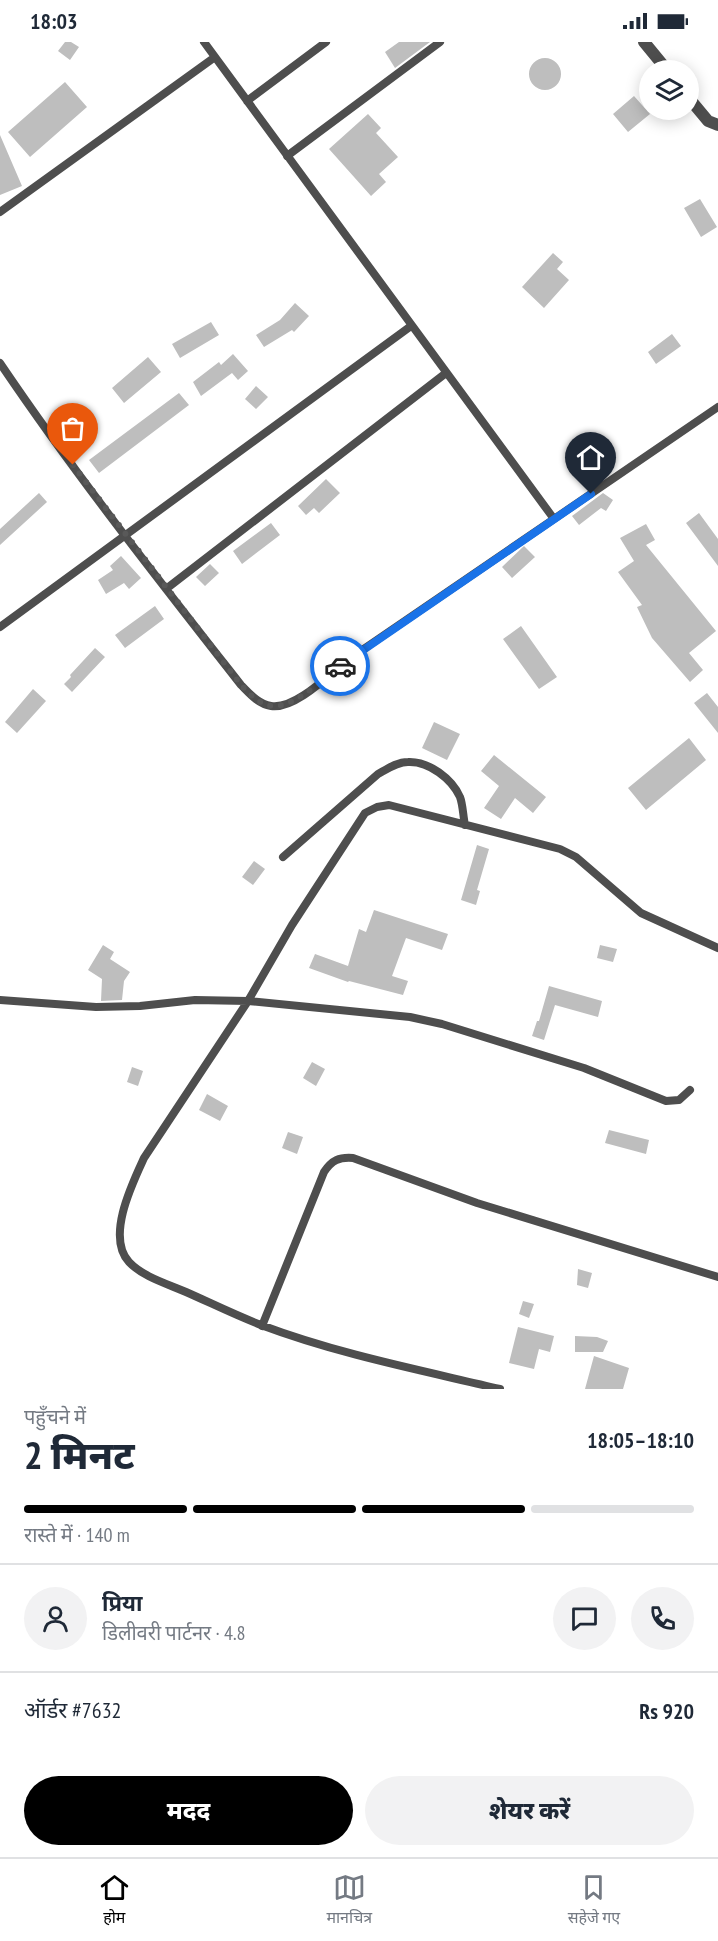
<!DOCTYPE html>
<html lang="hi">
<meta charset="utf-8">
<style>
:root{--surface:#fff;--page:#f2f2f3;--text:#1f2937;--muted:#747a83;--line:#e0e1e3;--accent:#000}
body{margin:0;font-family:"PT Sans Narrow","Noto Sans Devanagari",sans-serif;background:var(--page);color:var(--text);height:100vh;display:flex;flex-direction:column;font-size:22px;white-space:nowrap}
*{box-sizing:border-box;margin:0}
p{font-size:20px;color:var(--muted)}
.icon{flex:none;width:33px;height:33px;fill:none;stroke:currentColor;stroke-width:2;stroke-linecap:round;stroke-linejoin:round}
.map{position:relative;height:1347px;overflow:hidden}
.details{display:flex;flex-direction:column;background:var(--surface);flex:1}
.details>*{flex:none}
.controls{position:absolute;left:639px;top:18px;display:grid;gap:12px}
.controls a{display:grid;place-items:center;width:60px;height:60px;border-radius:50%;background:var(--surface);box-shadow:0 3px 15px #0003;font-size:30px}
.pin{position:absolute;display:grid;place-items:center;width:51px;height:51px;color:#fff;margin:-62px -26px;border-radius:50% 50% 50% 0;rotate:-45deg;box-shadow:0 0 6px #0007}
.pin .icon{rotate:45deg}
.courier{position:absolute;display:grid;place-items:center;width:60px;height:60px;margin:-30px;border:4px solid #1a73e8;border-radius:50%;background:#fff;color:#222;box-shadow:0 2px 8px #0007}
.summary em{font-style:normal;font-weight:800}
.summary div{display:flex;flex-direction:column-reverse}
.summary{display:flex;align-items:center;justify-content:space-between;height:102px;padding:0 24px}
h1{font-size:39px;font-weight:800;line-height:45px}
.bar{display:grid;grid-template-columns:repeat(4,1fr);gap:9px 6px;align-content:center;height:72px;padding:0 24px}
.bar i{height:8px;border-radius:4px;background:var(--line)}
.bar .selected{background:var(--accent)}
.bar p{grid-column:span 4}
.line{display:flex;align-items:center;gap:15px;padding:0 24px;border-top:2px solid var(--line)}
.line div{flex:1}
.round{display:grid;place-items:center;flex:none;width:63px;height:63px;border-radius:32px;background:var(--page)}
.button{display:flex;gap:12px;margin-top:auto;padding:12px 24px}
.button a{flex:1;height:69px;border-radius:36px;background:var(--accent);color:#fff;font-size:24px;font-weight:800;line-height:69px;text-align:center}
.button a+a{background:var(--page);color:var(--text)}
.status{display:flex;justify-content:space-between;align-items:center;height:42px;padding:0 30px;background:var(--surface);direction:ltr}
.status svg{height:16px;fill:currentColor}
.tab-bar{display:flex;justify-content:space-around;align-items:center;height:84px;border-top:2px solid var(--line);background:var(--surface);font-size:16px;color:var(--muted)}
.tab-bar a{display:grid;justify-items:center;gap:3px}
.tab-bar .selected{color:var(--accent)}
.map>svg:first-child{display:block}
.building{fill:#bebebe}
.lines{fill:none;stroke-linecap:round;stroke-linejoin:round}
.lane{stroke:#4e4e4e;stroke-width:8}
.street{stroke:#4e4e4e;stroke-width:12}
.done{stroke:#595959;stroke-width:6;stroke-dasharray:0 10.8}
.route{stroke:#1a73e8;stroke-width:8}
</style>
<div class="status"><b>18:03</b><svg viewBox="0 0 49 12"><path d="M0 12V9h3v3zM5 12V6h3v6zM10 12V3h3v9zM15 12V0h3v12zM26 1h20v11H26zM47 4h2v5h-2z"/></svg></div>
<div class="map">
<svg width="718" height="1347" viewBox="0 0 718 1347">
<rect width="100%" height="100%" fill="#fff"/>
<path class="building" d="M 65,0 L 71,0 L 79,5 L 70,18 L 58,9 Z
M 399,0 L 430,0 L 395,26 L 385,10 Z
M529 32a16 16 0 1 1 32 0a16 16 0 1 1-32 0Z
M 65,40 L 87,65 L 30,115 L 8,90 Z
M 634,54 L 650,72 L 628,90 L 613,72 Z
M 368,72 L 381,86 L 376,91 L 398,115 L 379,132 L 386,140 L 371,154 L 329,107 Z
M 0,93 L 22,144 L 0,153 Z
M 700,157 L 717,185 L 701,195 L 684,166 Z
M 553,211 L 563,220 L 557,227 L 569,238 L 544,266 L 522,245 Z
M 295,261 L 309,274 L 294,290 L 292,288 L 264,305 L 256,293 L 280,278 Z
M 211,280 L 219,293 L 180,316 L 172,302 Z
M 672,292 L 681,304 L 656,322 L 648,310 Z
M 233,312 L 248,329 L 238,338 L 232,331 L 201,354 L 193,340 L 219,320 L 221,323 Z
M 148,315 L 161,330 L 124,361 L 112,346 Z
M 256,344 L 268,355 L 256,367 L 245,357 Z
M 179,351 L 189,363 L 99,431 L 89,418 Z
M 326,437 L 340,451 L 319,471 L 314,466 L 306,473 L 298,464 Z
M 39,451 L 47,460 L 0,503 L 0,487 Z
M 603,451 L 613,458 L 606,469 L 601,466 L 579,483 L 572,474 Z
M 699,471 L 718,497 L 718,524 L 686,481 Z
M 271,481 L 280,493 L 242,522 L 233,509 Z
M 646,482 L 655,498 L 646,503 L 716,589 L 689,611 L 703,628 L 690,640 L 652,596 L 637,565 L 642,563 L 618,530 L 634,519 L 620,496 Z
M 524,504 L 535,515 L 512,536 L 502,525 Z
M 121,514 L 141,536 L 129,547 L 124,541 L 106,552 L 98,538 L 113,528 L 110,524 Z
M 210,522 L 219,531 L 205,544 L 196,535 Z
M 155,564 L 164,577 L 125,606 L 115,593 Z
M 521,584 L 557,635 L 539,647 L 503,597 Z
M 95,606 L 105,615 L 72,650 L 64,642 L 71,635 L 70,633 Z
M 33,647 L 46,659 L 17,691 L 5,680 Z
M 707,651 L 718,665 L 718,691 L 694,661 Z
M 434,680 L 460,692 L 447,718 L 422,706 Z
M 689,696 L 706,718 L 646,768 L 628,746 Z
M 494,713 L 546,755 L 533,771 L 515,756 L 501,777 L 484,766 L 499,744 L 481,729 Z
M 477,803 L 489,807 L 477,848 L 480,849 L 476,863 L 461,858 Z
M 254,819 L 265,827 L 253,843 L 242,835 Z
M 374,868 L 448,892 L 442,908 L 406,896 L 392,934 L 408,939 L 403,953 L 349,939 L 348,940 L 309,926 L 315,912 L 348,924 L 359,887 L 366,890 Z
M 103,903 L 114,910 L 110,917 L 130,930 L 124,939 L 122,958 L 101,959 L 102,937 L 88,928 Z
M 600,903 L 617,907 L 613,920 L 597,916 Z
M 549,944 L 602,959 L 598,975 L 555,963 L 544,998 L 532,994 L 537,979 L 539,979 Z
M 312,1020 L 325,1027 L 316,1044 L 303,1036 Z
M 132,1025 L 143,1029 L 138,1044 L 127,1040 Z
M 207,1052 L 228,1064 L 220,1079 L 199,1068 Z
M 609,1088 L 649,1098 L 646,1112 L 605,1101 Z
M 288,1090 L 303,1095 L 297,1112 L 282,1106 Z
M 578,1227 L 592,1231 L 588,1246 L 577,1243 Z
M 523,1259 L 534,1262 L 529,1276 L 519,1272 Z
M 518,1285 L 554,1294 L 550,1310 L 539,1307 L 534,1327 L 509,1321 Z
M 575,1294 L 597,1295 L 608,1299 L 603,1310 L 575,1310 Z
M 594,1314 L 629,1326 L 623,1347 L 585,1347 Z"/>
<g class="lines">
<path class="lane" d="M 204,0 L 554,477
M 247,59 L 326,0
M 287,114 L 440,0
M 0,170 L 215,15
M 0,321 C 75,432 158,537 241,643 C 249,651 258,662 271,664 C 295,668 331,631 349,617 L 718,365
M 166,547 L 446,331
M 0,585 L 411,284
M 283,815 L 378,732 C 387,727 397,720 408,720 C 429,719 452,737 460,755 C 463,763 463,774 465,783
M 0,958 L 96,965 L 140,964 L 195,958 L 248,959 L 410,975 L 442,982 L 584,1026 L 666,1059 L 679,1058 L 690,1048
M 262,1284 L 324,1130 C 332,1118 339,1115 353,1116 L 477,1161 L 718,1235
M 500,1347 C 420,1328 338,1312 261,1283 C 235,1273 211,1261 186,1250 C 168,1242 143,1235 129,1220 C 106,1195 132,1142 144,1116 L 248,959 L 292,883 L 365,771 L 377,765 L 389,763 L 560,807 L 576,815 L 641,871 L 718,906"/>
<path class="street" d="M 644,0 L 667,28
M 688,55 L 708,79 L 718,83"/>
</g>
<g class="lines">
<path class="done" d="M 73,423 L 241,643 C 249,651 259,663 272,664 C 293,666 324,637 340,624"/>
<path class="route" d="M 340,624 L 591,452"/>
</g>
</svg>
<div class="controls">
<a><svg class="icon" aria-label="layers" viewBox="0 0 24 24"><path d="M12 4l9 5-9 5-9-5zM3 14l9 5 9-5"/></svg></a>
</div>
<div class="pin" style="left:73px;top:423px;background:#ea580c"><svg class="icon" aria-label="bag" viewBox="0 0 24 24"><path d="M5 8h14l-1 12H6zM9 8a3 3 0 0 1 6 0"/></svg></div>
<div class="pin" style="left:591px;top:452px;background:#1f2937"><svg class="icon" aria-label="home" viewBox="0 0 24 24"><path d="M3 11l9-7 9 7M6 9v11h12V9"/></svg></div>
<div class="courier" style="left:340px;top:624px"><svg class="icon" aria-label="car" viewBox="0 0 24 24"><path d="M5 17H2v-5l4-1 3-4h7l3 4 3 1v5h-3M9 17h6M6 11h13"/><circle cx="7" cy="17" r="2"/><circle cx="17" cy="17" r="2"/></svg></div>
</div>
<section class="details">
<div class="summary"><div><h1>2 मिनट</h1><p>पहुँचने में</p></div><em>18:05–18:10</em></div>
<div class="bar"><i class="selected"></i><i class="selected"></i><i class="selected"></i><i></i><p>रास्ते में · 140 m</p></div>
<div class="line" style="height:108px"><a class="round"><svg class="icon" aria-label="person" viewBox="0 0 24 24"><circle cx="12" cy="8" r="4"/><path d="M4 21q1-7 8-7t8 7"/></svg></a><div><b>प्रिया</b><p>डिलीवरी पार्टनर · 4.8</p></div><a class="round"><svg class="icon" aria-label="chat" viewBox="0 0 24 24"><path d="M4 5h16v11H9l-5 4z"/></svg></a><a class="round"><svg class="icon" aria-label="phone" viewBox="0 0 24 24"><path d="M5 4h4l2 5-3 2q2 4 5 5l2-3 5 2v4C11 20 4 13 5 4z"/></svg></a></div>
<div class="line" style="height:78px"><div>ऑर्डर #7632</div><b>Rs 920</b></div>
<div class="button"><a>मदद</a><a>शेयर करें</a></div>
</section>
<nav class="tab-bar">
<a class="selected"><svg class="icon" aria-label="home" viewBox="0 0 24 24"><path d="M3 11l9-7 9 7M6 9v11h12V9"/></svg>होम</a>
<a><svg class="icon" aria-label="map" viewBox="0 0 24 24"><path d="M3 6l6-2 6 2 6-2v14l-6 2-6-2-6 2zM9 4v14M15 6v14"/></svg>मानचित्र</a>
<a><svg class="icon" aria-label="saved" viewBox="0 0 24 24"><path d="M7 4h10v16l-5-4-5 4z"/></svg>सहेजे गए</a>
</nav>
